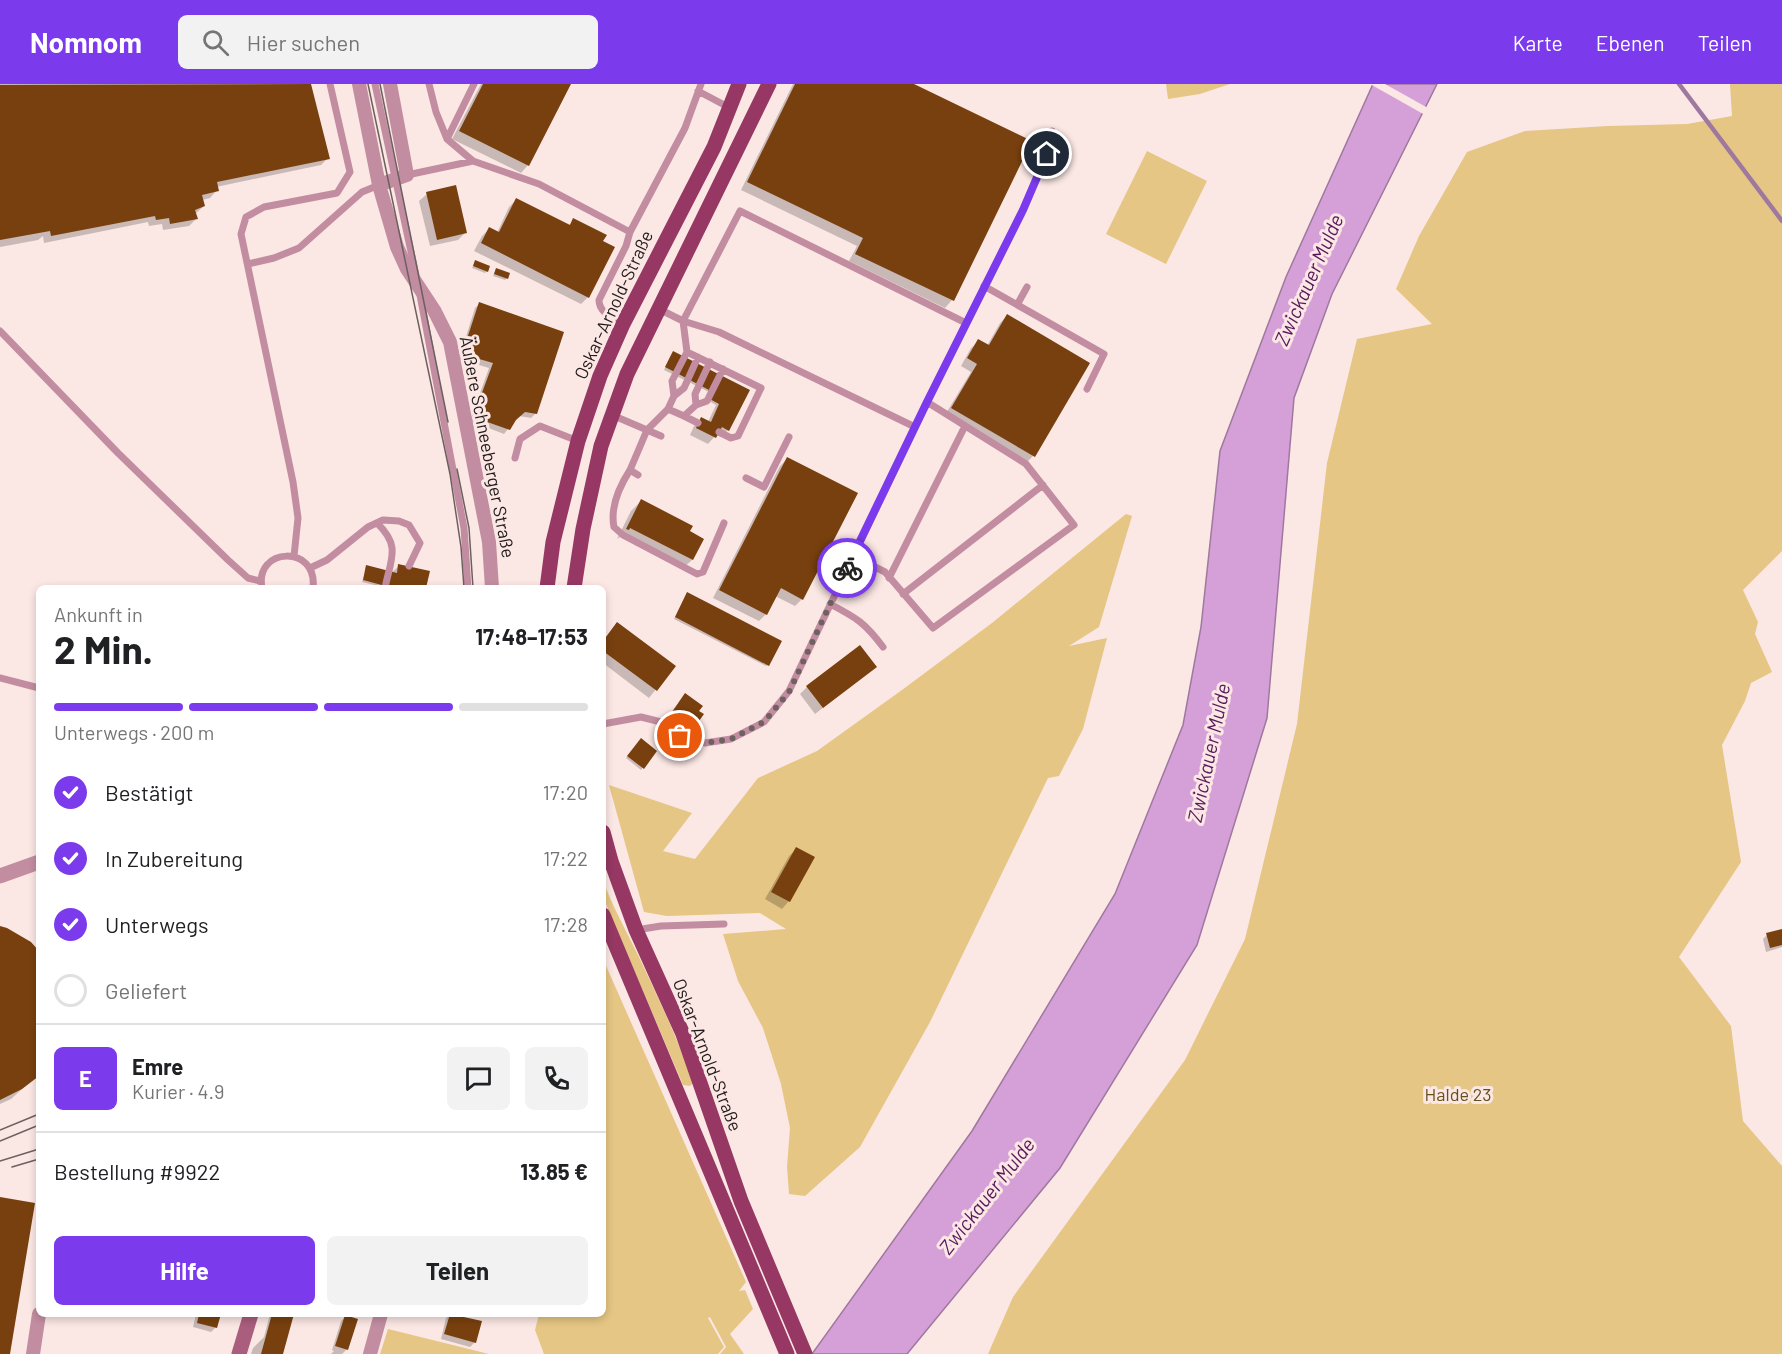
<!DOCTYPE html>
<html lang="de">
<meta charset="utf-8">
<style>
:root{--surface:#fff;--page:#f2f2f2;--text:#202124;--muted:#757577;--line:#e0e0e0;--accent:#7c3aed}
body{margin:0;font-family:Barlow,sans-serif;background:var(--page);color:var(--text);height:100vh;display:flex;flex-direction:column;font-size:22px;white-space:nowrap}
*{box-sizing:border-box;margin:0}
p{font-size:20px;color:var(--muted)}
.icon{flex:none;width:33px;height:33px;fill:none;stroke:currentColor;stroke-width:2;stroke-linecap:round;stroke-linejoin:round}
.map{position:relative;flex:1;overflow:hidden}
.side{position:absolute;left:36px;top:501px;width:570px;height:732px;display:flex;flex-direction:column;background:var(--surface);border-radius:9px;box-shadow:0 3px 9px #0003}
.side>*{flex:none}
.pin{position:absolute;display:grid;place-items:center;width:51px;height:51px;color:#fff;margin:-26px;border:3px solid #fff;border-radius:50%;box-shadow:0 2px 6px #0007}
.courier{position:absolute;display:grid;place-items:center;width:60px;height:60px;margin:-30px;border:4px solid #7c3aed;border-radius:50%;background:#fff;color:#222;box-shadow:0 2px 8px #0007}
.summary em{font-style:normal;font-weight:700}
.summary div{display:flex;flex-direction:column-reverse}
.summary{display:flex;align-items:center;justify-content:space-between;height:102px;padding:0 18px}
h1{font-size:39px;font-weight:700;line-height:45px}
.bar{display:grid;grid-template-columns:repeat(4,1fr);gap:9px 6px;align-content:center;height:72px;padding:0 18px}
.bar i{height:8px;border-radius:4px;background:var(--line)}
.bar .current{background:var(--accent)}
.bar p{grid-column:span 4}
.line{display:flex;align-items:center;gap:15px;padding:0 18px;border-top:2px solid var(--line)}
.line div{flex:1}
.round{display:grid;place-items:center;flex:none;width:63px;height:63px;border-radius:9px;background:var(--page)}
ol{padding:0 18px;list-style:none}
li{display:flex;align-items:center;gap:18px;height:66px}
li p{margin-inline-start:auto}
li .icon{padding:6px;border-radius:50%;background:var(--accent);color:#fff;stroke-width:4}
li:last-child{color:var(--muted)}
li i{width:33px;height:33px;border:3px solid var(--line);border-radius:50%}
.cta{display:flex;gap:12px;margin-top:auto;padding:12px 18px}
.cta a{flex:1;height:69px;border-radius:9px;background:var(--accent);color:#fff;font-size:24px;font-weight:700;line-height:69px;text-align:center}
.cta a+a{background:var(--page);color:var(--text)}
header{display:flex;align-items:center;gap:36px;box-sizing:border-box;height:84px;padding:0 30px;background:var(--accent);color:#fff}
header strong{font-size:28px}
nav{display:flex;gap:33px;margin-inline-start:auto;font-size:21px}
.search{width:420px;height:54px;background:var(--page);display:flex;align-items:center;gap:15px;box-sizing:border-box;padding:0 21px;border-radius:9px;color:var(--muted);font-size:22px}
.map>svg:first-child{display:block}
.green{fill:#e5c684}
.water{fill:#d5a0d8;stroke:#9f789f;stroke-width:1.5}
.pier{fill:#fbe7e4}
.shadow{fill:#0003}
.lines{fill:none;stroke-linecap:round;stroke-linejoin:round}
.stream{stroke:#9f789f;stroke-width:4.5}
.building{fill:#78400e}
.service{stroke:#c38da1;stroke-width:7}
.minor{stroke:#c38da1;stroke-width:14}
.tertiary{stroke:#c38da1;stroke-width:15}
.secondary{stroke:#aa5d7d;stroke-width:15}
.primary{stroke:#963863;stroke-width:15}
.tram{stroke:#6c605f;stroke-width:1.5}
.done{stroke:#6d6261;stroke-width:6;stroke-dasharray:0 10.8}
.route{stroke:#7c3aed;stroke-width:8}
.labels{text-anchor:middle;stroke-width:6;stroke-linejoin:round;paint-order:stroke}
.street-label{font-size:18px;fill:#211a1a;stroke:#fbe7e4}
.park-label{font-size:18px;fill:#67511b;stroke:#fbe7e4}
.water-label{font-size:20px;font-style:italic;fill:#57185c;stroke:#fbe7e4}
</style>
<header>
<strong>Nomnom</strong>
<div class="search"><svg class="icon" aria-label="search" viewBox="0 0 24 24"><circle cx="10" cy="10" r="6"/><path d="M15 15l6 6"/></svg>Hier suchen</div>
<nav><a>Karte</a><a>Ebenen</a><a>Teilen</a></nav>
</header>
<div class="map">
<svg width="1782" height="1270" viewBox="0 0 1782 1270">
<rect width="100%" height="100%" fill="#fbe7e4"/>
<path class="green" d="M 1166,0 L 1230,0 L 1200,10 L 1168,15 Z
M 1730,0 L 1782,0 L 1782,467 L 1743,506 L 1758,538 L 1755,550 L 1772,588 L 1751,599 L 1745,617 L 1722,661 L 1741,778 L 1679,873 L 1731,942 L 1743,1037 L 1782,1082 L 1782,1270 L 988,1270 L 1013,1213 L 1185,976 L 1245,855 L 1297,640 L 1327,379 L 1357,255 L 1432,240 L 1396,205 L 1419,152 L 1467,68 L 1525,47 L 1608,42 L 1687,40 L 1732,32 Z
M 1147,67 L 1207,97 L 1166,180 L 1106,150 Z
M 1126,430 L 1132,432 L 1099,543 L 1069,562 L 1107,554 L 1083,645 L 1059,692 L 1048,694 L 930,938 L 860,1063 L 805,1112 L 789,1110 L 787,1083 L 790,1044 L 781,1000 L 763,944 L 738,897 L 723,850 L 786,845 L 760,829 L 667,832 L 644,828 L 609,701 L 692,729 L 663,767 L 695,775 L 758,694 L 817,667 L 902,606 L 992,539 Z
M 603,796 C 612,822 626,846 638,871 C 658,913 678,955 693,999 L 690,1002 L 683,1001 L 603,813 Z
M 603,875 L 746,1198 L 739,1207 L 745,1206 L 753,1225 L 730,1250 L 744,1270 L 720,1270 L 726,1263 L 710,1233 L 708,1234 L 724,1263 L 718,1270 L 544,1270 L 535,1246 L 539,1230 L 603,1230 Z
M 388,1245 L 489,1270 L 380,1270 Z"/>
<path class="water" d="M 1373,0 L 1437,0 L 1332,210 L 1294,314 L 1267,634 L 1197,861 L 1060,1084 L 907,1270 L 812,1270 L 972,1047 L 1115,810 L 1183,641 L 1201,543 L 1220,367 L 1286,193 Z"/>
<path class="pier" d="M 1370,0 L 1385,0 L 1428,24 L 1425,31 Z"/>
<path class="shadow" d="M 0,0 L 310,0 L 328,74 L 321,81 L 216,103 L 217,106 L 210,114 L 202,116 L 204,122 L 195,130 L 196,135 L 189,142 L 163,146 L 162,140 L 149,142 L 148,138 L 44,159 L 43,152 L 38,156 L 0,163 Z
M 481,0 L 570,0 L 528,81 L 521,89 L 452,55 Z
M 793,0 L 911,0 L 1030,58 L 952,216 L 945,224 L 849,177 L 857,162 L 741,106 Z
M 427,110 L 466,148 L 458,156 L 430,162 L 419,117 Z
M 516,116 L 568,142 L 574,136 L 601,158 L 588,213 L 581,220 L 474,167 L 482,152 L 489,145 L 497,149 L 509,123 Z
M 475,178 L 487,187 L 485,189 L 472,184 Z
M 496,185 L 507,194 L 505,196 L 493,192 Z
M 480,219 L 536,329 L 531,334 L 519,332 L 504,350 L 470,337 L 489,284 L 459,275 L 475,224 Z
M 1007,232 L 1033,372 L 1026,379 L 945,331 L 971,288 L 961,282 L 971,264 L 979,257 L 987,262 L 1000,239 Z
M 671,271 L 748,307 L 728,346 L 721,353 L 716,351 L 708,360 L 690,351 L 694,342 L 701,335 L 708,338 L 716,321 L 705,315 L 709,308 L 664,286 Z
M 787,375 L 802,515 L 795,522 L 775,512 L 766,530 L 759,537 L 713,514 L 780,382 Z
M 641,417 L 702,456 L 692,476 L 682,485 L 620,453 L 617,455 L 631,427 Z
M 399,482 L 424,504 L 387,504 L 362,498 L 367,483 L 391,489 Z
M 686,512 L 768,581 L 766,582 L 674,535 Z
M 603,557 L 674,582 L 649,614 L 603,579 Z
M 875,583 L 815,630 L 800,610 L 807,603 Z
M 685,611 L 693,643 L 686,650 L 666,635 Z
M 641,656 L 655,667 L 641,686 L 626,674 Z
M 796,765 L 789,817 L 782,825 L 765,815 L 789,772 Z
M 0,843 L 39,870 L 39,990 L 11,1015 L 0,1020 Z
M 1782,847 L 1782,863 L 1766,868 L 1763,855 L 1767,851 Z
M 127,1230 L 144,1230 L 142,1233 Z
M 196,1230 L 219,1230 L 216,1243 L 211,1248 L 193,1243 Z
M 270,1230 L 292,1230 L 281,1270 L 251,1270 L 253,1264 L 264,1253 Z
M 451,1230 L 480,1238 L 475,1258 L 470,1263 L 441,1255 L 446,1234 Z
M 346,1232 L 347,1265 L 342,1270 L 331,1270 L 334,1267 L 332,1266 L 341,1237 Z"/>
<g class="lines">
<path class="stream" d="M 1679,0 L 1782,137"/>
</g>
<path class="building" d="M 311,0 L 330,75 L 217,98 L 219,107 L 202,111 L 205,122 L 195,126 L 198,135 L 170,140 L 169,134 L 156,136 L 155,132 L 51,152 L 50,147 L 0,156 L 0,1 Z
M 483,0 L 571,0 L 529,82 L 459,47 Z
M 795,0 L 914,0 L 1032,57 L 954,217 L 855,170 L 863,154 L 747,98 Z
M 456,101 L 467,149 L 437,156 L 426,108 Z
M 516,114 L 570,141 L 573,134 L 607,151 L 603,157 L 615,163 L 589,214 L 481,159 L 489,143 L 499,148 Z
M 475,176 L 490,182 L 488,188 L 473,182 Z
M 496,184 L 510,189 L 508,195 L 494,190 Z
M 479,218 L 564,248 L 537,330 L 525,328 L 516,336 L 510,346 L 473,333 L 493,279 L 462,270 Z
M 1007,230 L 1090,279 L 1035,373 L 951,324 L 977,280 L 967,274 L 978,255 L 989,261 Z
M 673,267 L 750,306 L 729,347 L 722,343 L 716,354 L 696,344 L 701,333 L 711,338 L 719,320 L 706,313 L 709,306 L 665,283 Z
M 787,373 L 858,409 L 803,516 L 781,504 L 767,531 L 719,506 Z
M 641,415 L 693,442 L 690,447 L 704,455 L 693,476 L 630,444 L 629,446 L 626,445 Z
M 398,480 L 430,487 L 426,504 L 393,504 L 363,496 L 366,481 L 397,489 Z
M 687,508 L 782,557 L 769,582 L 675,533 Z
M 617,538 L 676,582 L 657,607 L 603,567 L 603,557 Z
M 860,561 L 877,583 L 823,624 L 806,602 Z
M 685,609 L 703,622 L 699,627 L 704,630 L 694,644 L 672,628 Z
M 641,654 L 657,667 L 644,685 L 627,672 Z
M 796,763 L 815,773 L 790,818 L 771,808 Z
M 0,842 L 7,844 L 31,858 L 39,867 L 39,992 L 22,1005 L 0,1016 Z
M 1782,845 L 1782,861 L 1770,864 L 1766,849 Z
M 0,1113 L 35,1119 L 10,1270 L 0,1270 Z
M 199,1230 L 221,1230 L 217,1244 L 197,1239 Z
M 272,1230 L 294,1230 L 283,1270 L 261,1270 Z
M 450,1230 L 482,1237 L 476,1259 L 444,1250 Z
M 345,1231 L 358,1235 L 348,1266 L 335,1262 Z"/>
<g class="lines">
<path class="service" d="M 375,0 L 416,191
M 429,0 L 436,28 L 447,55
M 474,0 L 447,55 L 473,77 L 539,100 L 630,148 L 685,44 L 701,0
M 698,7 L 730,24
M 407,91 L 473,77
M 248,180 L 274,174 L 299,164 L 362,108 L 379,101
M 984,202 L 1104,270 L 1087,305
M 420,211 L 464,444 L 468,504
M 1017,221 L 1027,203
M 659,225 L 683,237 L 719,248 L 915,343
M 623,240 C 613,234 599,229 599,216 L 626,162 L 630,148
M 0,247 L 118,369 L 228,476 L 248,494 L 260,497
M 674,312 L 684,304 L 698,273
M 696,321 L 707,317 L 723,285
M 668,325 L 684,332 L 696,321 L 695,310 L 710,278
M 612,331 L 661,352
M 684,332 L 698,339
M 719,348 L 731,354 L 738,352 L 761,304 L 687,268 L 683,237 L 740,127 L 966,239
M 515,374 L 520,355 L 540,342 L 578,357
M 630,386 C 619,403 610,423 614,443 L 623,451 L 697,490 L 703,488 L 724,439
M 638,391 L 630,386 L 647,346 L 668,325 L 674,312 L 672,297 L 687,268
M 746,394 L 764,403 L 789,353
M 377,439 C 401,462 391,474 385,504
M 294,472 L 298,434 L 293,398 L 241,150 L 246,133 L 264,123 L 337,109 L 350,88 L 330,0
M 853,472 L 885,488 L 933,544 L 1074,441 L 1026,380 L 927,318
M 310,484 L 327,476 L 368,443 L 383,436 L 399,437 L 409,441 L 420,459 L 409,482
M 889,494 L 965,342
M 262,504 C 254,463 318,460 313,504
M 903,510 L 1043,401
M 830,520 C 857,534 865,539 883,563
M 0,594 L 39,604
M 603,640 L 641,633 L 661,638 L 680,652 L 705,659 L 731,655 L 764,638 L 789,607 L 927,318 L 1023,126 L 1047,70 L 1052,47
M 636,846 L 661,842 L 724,840"/>
<path class="minor" d="M 359,0 L 379,101 L 397,163 L 407,185 L 434,226 L 450,258 L 489,458 L 492,504
M 379,101 L 407,91 L 390,0
M 33,1270 L 39,1230
M 370,1270 L 381,1230"/>
<path class="tertiary" d="M 0,792 L 39,778"/>
<path class="secondary" d="M 239,1270 L 251,1230"/>
<path class="primary" d="M 547,504 L 553,458 L 578,357 L 600,292 L 623,240 L 714,63 L 739,0
M 574,504 L 583,445 L 601,362 L 627,290 L 769,0
M 603,748 L 611,777 L 636,846 L 683,950 L 741,1117 L 805,1270
M 603,831 L 787,1270"/>
<path class="tram" d="M 368,0 L 450,390 L 461,463 L 464,504
M 380,0 L 448,338
M 457,385 L 469,444 L 473,504
M 0,1046 L 39,1030
M 0,1057 L 39,1041
M 0,1077 L 39,1065
M 12,1083 L 39,1075"/>
</g>
<g class="lines">
<path class="done" d="M 680,652 L 705,659 L 731,655 L 764,638 L 789,608 L 847,484"/>
<path class="route" d="M 847,484 L 927,318 L 1023,126 L 1047,70"/>
</g>
<g class="labels">
<g class="street-label">
<text transform="translate(614 221) rotate(-65)" y="6">Oskar-Arnold-Straße</text>
<text transform="translate(487 363) rotate(79)" y="6">Äußere Schneeberger Straße</text>
<text transform="translate(707 971) rotate(69)" y="6">Oskar-Arnold-Straße</text>
</g>
<g class="park-label">
<text x="1458" y="1017">Halde 23</text>
</g>
<g class="water-label">
<text transform="translate(1309 196) rotate(-66)" y="7">Zwickauer Mulde</text>
<text transform="translate(1209 669) rotate(-78)" y="7">Zwickauer Mulde</text>
<text transform="translate(987 1112) rotate(-52)" y="7">Zwickauer Mulde</text>
</g>
</g>
</svg>
<div class="pin" style="left:680px;top:652px;background:#ea580c"><svg class="icon" aria-label="bag" viewBox="0 0 24 24"><path d="M5 8h14l-1 12H6zM9 8a3 3 0 0 1 6 0"/></svg></div>
<div class="pin" style="left:1047px;top:70px;background:#1f2937"><svg class="icon" aria-label="home" viewBox="0 0 24 24"><path d="M3 11l9-7 9 7M6 9v11h12V9"/></svg></div>
<div class="courier" style="left:847px;top:484px"><svg class="icon" aria-label="bike" viewBox="0 0 24 24"><circle cx="6" cy="16" r="4"/><circle cx="18" cy="16" r="4"/><path d="M6 16l4-8h5l3 8M10 8l3 8H6M13 5h3"/></svg></div>
<section class="side">
<div class="summary"><div><h1>2 Min.</h1><p>Ankunft in</p></div><em>17:48–17:53</em></div>
<div class="bar"><i class="current"></i><i class="current"></i><i class="current"></i><i></i><p>Unterwegs · 200 m</p></div>
<ol>
<li><svg class="icon" aria-label="check" viewBox="0 0 24 24"><path d="M5 12l5 5 9-10"/></svg>Bestätigt<p>17:20</p></li>
<li><svg class="icon" aria-label="check" viewBox="0 0 24 24"><path d="M5 12l5 5 9-10"/></svg>In Zubereitung<p>17:22</p></li>
<li><svg class="icon" aria-label="check" viewBox="0 0 24 24"><path d="M5 12l5 5 9-10"/></svg>Unterwegs<p>17:28</p></li>
<li><i></i>Geliefert</li>
</ol>
<div class="line" style="height:108px"><b class="round" style="background:var(--accent);color:#fff">E</b><div><b>Emre</b><p>Kurier · 4.9</p></div><a class="round"><svg class="icon" aria-label="chat" viewBox="0 0 24 24"><path d="M4 5h16v11H9l-5 4z"/></svg></a><a class="round"><svg class="icon" aria-label="phone" viewBox="0 0 24 24"><path d="M5 4h4l2 5-3 2q2 4 5 5l2-3 5 2v4C11 20 4 13 5 4z"/></svg></a></div>
<div class="line" style="height:78px"><div>Bestellung #9922</div><b>13.85 €</b></div>
<div class="cta"><a>Hilfe</a><a>Teilen</a></div>
</section>
</div>
